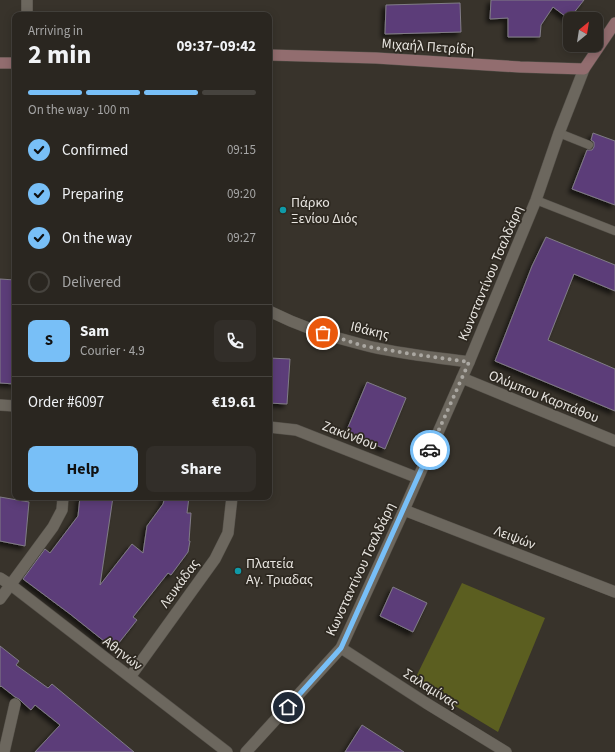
<!DOCTYPE html>
<meta charset="utf-8">
<style>
:root{--surface:#2a2620;--page:#322e29;--text:#f1f3f6;--muted:#a5a5a5;--line:#46433e;--accent:#78bff7}
body{margin:0;font-family:"Source Sans 3",sans-serif;background:var(--page);color:var(--text);height:100vh;display:flex;flex-direction:column;font-size:15px;white-space:nowrap}
*{box-sizing:border-box;margin:0}
p{font-size:13px;color:var(--muted)}
.icon{flex:none;width:22px;height:22px;fill:none;stroke:currentColor;stroke-width:2;stroke-linecap:round;stroke-linejoin:round}
.map{position:relative;flex:1;overflow:hidden}
.drawer{position:absolute;left:12px;top:12px;width:260px;height:488px;display:flex;flex-direction:column;background:var(--surface);border-radius:8px;box-shadow:0 2px 10px #0003,0 0 0 1px var(--line)}
.drawer>*{flex:none}
.needle{width:26px;rotate:30deg}
.fabs{position:absolute;left:563px;top:12px;display:grid;gap:8px}
.fabs a{display:grid;place-items:center;width:40px;height:40px;border-radius:8px;background:var(--surface);box-shadow:0 2px 10px #0003,0 0 0 1px var(--line);font-size:20px}
.pin{position:absolute;display:grid;place-items:center;width:34px;height:34px;color:#fff;margin:-17px;border:2px solid #fff;border-radius:50%;box-shadow:0 1px 4px #0007}
.courier{position:absolute;display:grid;place-items:center;width:40px;height:40px;margin:-20px;border:3px solid #78bff7;border-radius:50%;background:#fff;color:#222;box-shadow:0 1px 5px #0007}
.overview em{font-style:normal;font-weight:700}
.overview div{display:flex;flex-direction:column-reverse}
.overview{display:flex;align-items:center;justify-content:space-between;height:68px;padding:0 16px}
h1{font-size:26px;font-weight:700;line-height:30px}
.bar{display:grid;grid-template-columns:repeat(4,1fr);gap:6px 4px;align-content:center;height:48px;padding:0 16px}
.bar i{height:5px;border-radius:3px;background:var(--line)}
.bar .selected{background:var(--accent)}
.bar p{grid-column:span 4}
.line{display:flex;align-items:center;gap:10px;padding:0 16px;border-top:1px solid var(--line)}
.line div{flex:1}
.round{display:grid;place-items:center;flex:none;width:42px;height:42px;border-radius:8px;background:var(--page)}
ol{padding:0 16px;list-style:none}
li{display:flex;align-items:center;gap:12px;height:44px}
li p{margin-inline-start:auto}
li .icon{padding:4px;border-radius:50%;background:var(--accent);color:#111;stroke-width:4}
li:last-child{color:var(--muted)}
li i{width:22px;height:22px;border:2px solid var(--line);border-radius:50%}
.cta{display:flex;gap:8px;margin-top:auto;padding:8px 16px}
.cta a{flex:1;height:46px;border-radius:8px;background:var(--accent);color:#111;font-size:16px;font-weight:700;line-height:46px;text-align:center}
.cta a+a{background:var(--page);color:var(--text)}
.map>svg:first-child{display:block}
.green{fill:#5b5e20}
.building{fill:#5c3d79;stroke:#807c86;filter:url(#shadow)}
.lines{fill:none;stroke-linecap:round;stroke-linejoin:round}
.service-casing{stroke:#545049;stroke-width:9}
.minor-casing{stroke:#545049;stroke-width:12}
.tertiary-casing{stroke:#545049;stroke-width:12}
.secondary-casing{stroke:#545049;stroke-width:12}
.service{stroke:#6c675e;stroke-width:8}
.minor{stroke:#6c675e;stroke-width:11}
.tertiary{stroke:#6c675e;stroke-width:11}
.secondary{stroke:#926d6f;stroke-width:11}
.done{stroke:#aaa7a1;stroke-width:4;stroke-dasharray:0 7.2}
.route{stroke:#78bff7;stroke-width:5}
.culture-dot{fill:#0f9aa8;stroke:#2e2921;stroke-width:1.5}
.labels{text-anchor:middle;stroke-width:3.5;stroke-linejoin:round;paint-order:stroke}
.street-label{font-size:14px;fill:#e8e5e0;stroke:#2e2921}
.poi-label{font-size:14px;fill:#e8e5e0;stroke:#2e2921;text-anchor:start}
</style>
<div class="map">
<svg width="615" height="752" viewBox="0 0 615 752">
<defs>
<filter id="shadow"><feDropShadow dx="-3.5" dy="3.5" stdDeviation="2" flood-color="#0009"/></filter>
</defs>
<rect width="100%" height="100%" fill="#38332b"/>
<path class="green" d="M 462,583 L 545,618 L 498,732 L 414,681 Z"/>
<path class="building" d="M 491,0 L 584,0 L 569,19 L 553,7 L 541,25 L 540,37 L 508,37 L 508,18 L 490,19 Z
M 460,3 L 461,32 L 385,34 L 386,5 Z
M 593,133 L 615,141 L 615,205 L 572,189 L 587,150 L 592,150 L 594,147 L 594,142 L 591,140 Z
M 546,237 L 615,265 L 615,291 L 574,274 L 548,340 L 615,369 L 615,411 L 495,361 L 532,266 Z
M 0,279 L 15,280 L 15,384 L 0,383 Z
M 269,358 L 290,359 L 287,404 L 269,403 Z
M 367,382 L 406,398 L 385,449 L 346,432 Z
M 0,497 L 29,502 L 25,546 L 0,541 Z
M 80,497 L 113,497 L 100,585 L 132,544 L 143,553 L 147,526 L 163,504 L 165,497 L 189,497 L 187,513 L 191,513 L 189,541 L 190,541 L 188,552 L 171,575 L 168,573 L 133,617 L 137,620 L 114,649 L 70,614 L 23,579 L 45,549 L 50,553 L 78,516 Z
M 393,587 L 427,603 L 413,632 L 380,616 Z
M 0,646 L 19,661 L 16,665 L 48,688 L 52,684 L 134,752 L 35,752 L 60,725 L 35,705 L 31,710 L 22,702 L 19,699 L 15,697 L 1,686 L 0,687 Z
M 362,725 L 404,752 L 345,752 Z"/>
<g class="lines">
<defs>
<path id="service" d="M 559,133 L 589,145
M 536,200 L 615,231"/>
<path id="minor" d="M 27,0 L 27,15
M 269,311 C 299,326 331,337 364,345 C 398,354 434,357 469,362
M 462,378 L 615,441
M 0,405 L 15,406
M 269,427 L 296,430 L 418,478
M 404,510 L 615,592
M 0,578 L 11,585 L 227,752
M 0,599 L 53,527 L 62,510 L 63,497
M 341,648 L 426,703 L 506,752
M 130,677 L 215,559 L 228,533 L 232,497
M 4,752 L 15,704"/>
<path id="tertiary" d="M 246,752 L 341,648 L 404,510 L 469,362 L 536,200 L 559,133 L 584,69"/>
<path id="secondary" d="M 269,55 L 376,58 L 520,67 L 584,69 L 615,23
M 0,63 L 15,63"/>
</defs>
<use href="#service" class="service-casing"/>
<use href="#minor" class="minor-casing"/>
<use href="#tertiary" class="tertiary-casing"/>
<use href="#secondary" class="secondary-casing"/>
<use href="#service" class="service"/>
<use href="#minor" class="minor"/>
<use href="#tertiary" class="tertiary"/>
<use href="#secondary" class="secondary"/>
</g>
<g class="lines">
<path class="done" d="M 323,333 L 364,346 L 412,354 L 469,362 L 430,450"/>
<path class="route" d="M 288,707 L 341,648 L 430,450"/>
</g>
<g class="culture-dot">
<circle cx="283" cy="210" r="4"/>
<circle cx="238" cy="571" r="4"/>
</g>
<g class="labels">
<g class="street-label">
<text transform="translate(428 46) rotate(4)" y="5">Μιχαήλ Πετρίδη</text>
<text transform="translate(490 273) rotate(-67)" y="5">Κωνσταντίνου Τσαλδάρη</text>
<text transform="translate(370 330) rotate(13)" y="5">Ιθάκης</text>
<text transform="translate(544 396) rotate(22)" y="5">Ολύμπου Καρπάθου</text>
<text transform="translate(350 435) rotate(21)" y="5">Ζακύνθου</text>
<text transform="translate(515 537) rotate(21)" y="5">Λειψών</text>
<text transform="translate(360 569) rotate(-65)" y="5">Κωνσταντίνου Τσαλδάρη</text>
<text transform="translate(179 583) rotate(-54)" y="5">Λευκάδας</text>
<text transform="translate(123 653) rotate(38)" y="5">Αθηνών</text>
<text transform="translate(431 688) rotate(32)" y="5">Σαλαμίνας</text>
</g>
<g class="poi-label">
<text x="291" y="207">Πάρκο<tspan x="291" dy="16">Ξενίου Διός</tspan></text>
<text x="246" y="568">Πλατεία<tspan x="246" dy="16">Αγ. Τριαδας</tspan></text>
</g>
</g>
</svg>
<div class="fabs">
<a><svg class="needle" viewBox="-14 -14 28 28"><path d="M0-13l5 13h-10z" fill="#e53935"/><path d="M0 13l5-13h-10z" fill="#a5a5a5"/></svg></a>
</div>
<div class="pin" style="left:323px;top:333px;background:#ea580c"><svg class="icon" aria-label="bag" viewBox="0 0 24 24"><path d="M5 8h14l-1 12H6zM9 8a3 3 0 0 1 6 0"/></svg></div>
<div class="pin" style="left:288px;top:707px;background:#1f2937"><svg class="icon" aria-label="home" viewBox="0 0 24 24"><path d="M3 11l9-7 9 7M6 9v11h12V9"/></svg></div>
<div class="courier" style="left:430px;top:450px"><svg class="icon" aria-label="car" viewBox="0 0 24 24"><path d="M5 17H2v-5l4-1 3-4h7l3 4 3 1v5h-3M9 17h6M6 11h13"/><circle cx="7" cy="17" r="2"/><circle cx="17" cy="17" r="2"/></svg></div>
<section class="drawer">
<div class="overview"><div><h1>2 min</h1><p>Arriving in</p></div><em>09:37–09:42</em></div>
<div class="bar"><i class="selected"></i><i class="selected"></i><i class="selected"></i><i></i><p>On the way · 100 m</p></div>
<ol>
<li><svg class="icon" aria-label="check" viewBox="0 0 24 24"><path d="M5 12l5 5 9-10"/></svg>Confirmed<p>09:15</p></li>
<li><svg class="icon" aria-label="check" viewBox="0 0 24 24"><path d="M5 12l5 5 9-10"/></svg>Preparing<p>09:20</p></li>
<li><svg class="icon" aria-label="check" viewBox="0 0 24 24"><path d="M5 12l5 5 9-10"/></svg>On the way<p>09:27</p></li>
<li><i></i>Delivered</li>
</ol>
<div class="line" style="height:72px"><b class="round" style="background:var(--accent);color:#111">S</b><div><b>Sam</b><p>Courier · 4.9</p></div><a class="round"><svg class="icon" aria-label="phone" viewBox="0 0 24 24"><path d="M5 4h4l2 5-3 2q2 4 5 5l2-3 5 2v4C11 20 4 13 5 4z"/></svg></a></div>
<div class="line" style="height:52px"><div>Order #6097</div><b>€19.61</b></div>
<div class="cta"><a>Help</a><a>Share</a></div>
</section>
</div>
